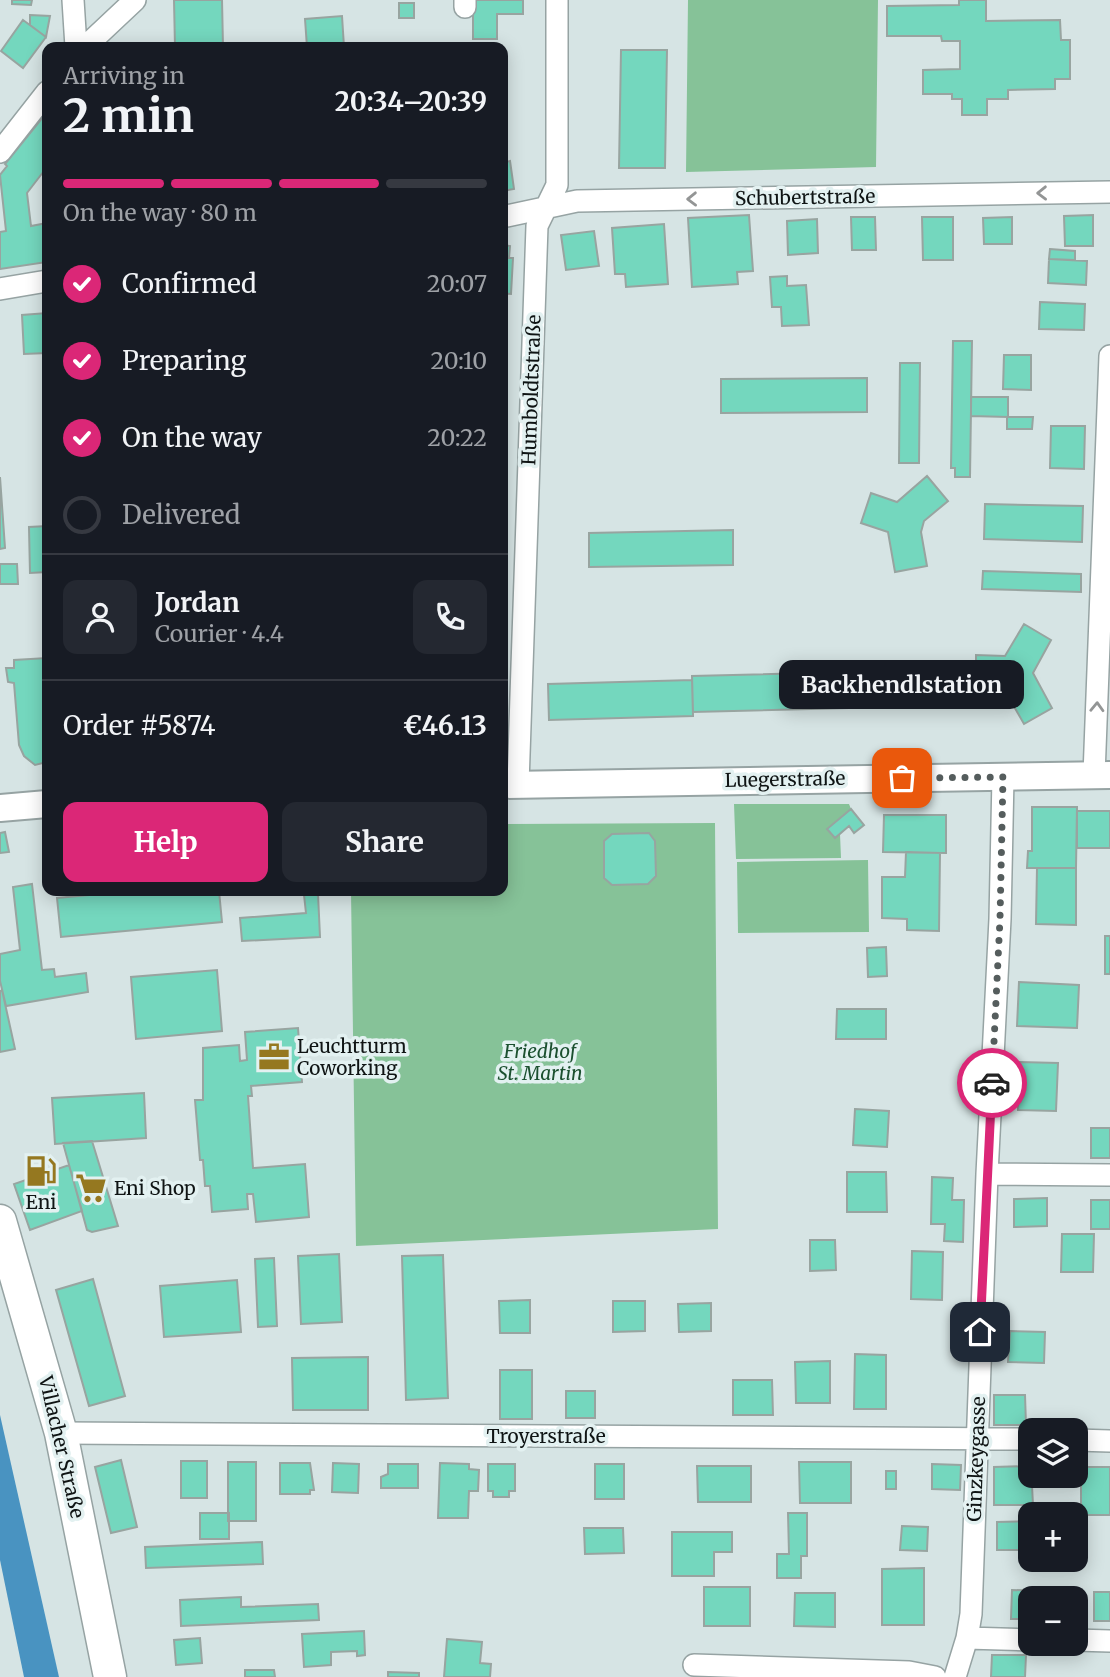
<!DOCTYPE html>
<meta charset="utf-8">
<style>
:root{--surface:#171b24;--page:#242831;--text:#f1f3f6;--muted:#9ea1a6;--line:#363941;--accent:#db2777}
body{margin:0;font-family:Merriweather,serif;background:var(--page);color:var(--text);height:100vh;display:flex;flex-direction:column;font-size:26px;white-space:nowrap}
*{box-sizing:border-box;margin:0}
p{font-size:23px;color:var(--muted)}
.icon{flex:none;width:38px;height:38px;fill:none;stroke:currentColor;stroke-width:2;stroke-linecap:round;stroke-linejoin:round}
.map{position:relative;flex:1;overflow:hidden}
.sheet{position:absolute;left:42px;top:42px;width:466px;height:854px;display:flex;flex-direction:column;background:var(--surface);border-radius:14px;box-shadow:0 4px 18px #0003}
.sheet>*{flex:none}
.buttons{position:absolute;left:1018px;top:1418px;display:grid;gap:14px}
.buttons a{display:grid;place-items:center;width:70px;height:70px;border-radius:14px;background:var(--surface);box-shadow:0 4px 18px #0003;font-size:35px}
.pin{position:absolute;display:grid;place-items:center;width:60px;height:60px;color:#fff;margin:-30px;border-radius:14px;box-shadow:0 4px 10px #0006}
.courier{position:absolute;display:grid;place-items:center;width:70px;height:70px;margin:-35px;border:5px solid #db2777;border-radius:50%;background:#fff;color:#222;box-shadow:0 2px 9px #0007}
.bubble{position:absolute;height:49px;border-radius:14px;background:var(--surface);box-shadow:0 4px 18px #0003;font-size:23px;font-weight:700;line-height:49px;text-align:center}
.summary em{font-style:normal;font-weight:700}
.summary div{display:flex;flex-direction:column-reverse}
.summary{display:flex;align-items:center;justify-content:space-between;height:119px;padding:0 21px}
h1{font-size:46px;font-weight:700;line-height:52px}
.bar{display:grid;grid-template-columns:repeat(4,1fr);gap:10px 7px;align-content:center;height:84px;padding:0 21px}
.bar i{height:9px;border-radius:5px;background:var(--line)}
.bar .active{background:var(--accent)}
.bar p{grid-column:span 4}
.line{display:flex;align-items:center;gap:18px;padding:0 21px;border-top:2px solid var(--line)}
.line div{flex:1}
.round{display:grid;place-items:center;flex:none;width:74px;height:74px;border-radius:14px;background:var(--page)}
ol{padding:0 21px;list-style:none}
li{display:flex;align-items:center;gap:21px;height:77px}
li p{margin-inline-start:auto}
li .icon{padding:7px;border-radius:50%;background:var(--accent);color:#fff;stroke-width:4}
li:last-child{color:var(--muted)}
li i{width:38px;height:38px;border:4px solid var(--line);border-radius:50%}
.action{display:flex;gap:14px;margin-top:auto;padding:14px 21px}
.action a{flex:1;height:80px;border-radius:14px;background:var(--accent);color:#fff;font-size:28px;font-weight:700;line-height:80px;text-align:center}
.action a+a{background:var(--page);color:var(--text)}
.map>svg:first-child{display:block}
.green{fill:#86c298}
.water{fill:#4993c1}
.building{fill:#74d7be;stroke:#98a4a0;stroke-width:2}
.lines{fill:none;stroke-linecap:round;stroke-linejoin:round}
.minor-casing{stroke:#96a3a3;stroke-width:24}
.tertiary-casing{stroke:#96a3a3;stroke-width:30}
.primary-casing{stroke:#96a3a3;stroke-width:35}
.minor{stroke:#fff;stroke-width:21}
.tertiary{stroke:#fff;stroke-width:26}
.primary{stroke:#fff;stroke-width:32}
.oneway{stroke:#939595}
.done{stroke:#555d5d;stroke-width:7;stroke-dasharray:0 12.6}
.route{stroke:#db2777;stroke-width:9}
.labels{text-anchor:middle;stroke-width:7;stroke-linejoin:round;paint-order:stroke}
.street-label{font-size:19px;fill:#0f1414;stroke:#e3f1f1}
.poi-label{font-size:19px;fill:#0f1414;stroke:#e3f1f1;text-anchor:start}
.park-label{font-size:19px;font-style:italic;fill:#1b502f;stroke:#e3f1f1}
</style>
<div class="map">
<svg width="1110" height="1677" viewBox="0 0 1110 1677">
<rect width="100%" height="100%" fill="#d6e4e4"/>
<path class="green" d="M 688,0 L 878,0 L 876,167 L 686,172 Z
M 734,804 L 849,804 L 851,809 L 828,829 L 835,838 L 840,834 L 841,858 L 736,859 Z
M 715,823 L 718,1229 L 356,1246 L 351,891 L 502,891 L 502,824 Z
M 868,860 L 869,932 L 738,933 L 737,862 Z"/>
<path class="water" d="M 0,1415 L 59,1677 L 24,1677 L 0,1560 Z"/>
<path class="building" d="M 12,0 L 32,0 L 31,5 L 12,4 Z
M 174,0 L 222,0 L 223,47 L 175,47 Z
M 473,0 L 523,0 L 523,14 L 497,14 L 497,39 L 473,39 Z
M 959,0 L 986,0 L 986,21 L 1060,20 L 1061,40 L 1070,40 L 1070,79 L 1055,79 L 1055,89 L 1008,90 L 1008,99 L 987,99 L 987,115 L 962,115 L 962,99 L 952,99 L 952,94 L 923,94 L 923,70 L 960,69 L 960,41 L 942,41 L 941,36 L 887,36 L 887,6 L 959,5 Z
M 399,3 L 414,3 L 414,18 L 399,18 Z
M 30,15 L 50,16 L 46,37 L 30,25 Z
M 342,16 L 344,47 L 307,47 L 305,19 Z
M 23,20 L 46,37 L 23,68 L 1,51 Z
M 621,50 L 667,50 L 665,168 L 619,168 Z
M 47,112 L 47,167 L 27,193 L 31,226 L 47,223 L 47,262 L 0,269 L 0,232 L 6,231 L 0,175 L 7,166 L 5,164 Z
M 510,161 L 514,189 L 502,191 L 502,163 Z
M 749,215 L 753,271 L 737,272 L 738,284 L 692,287 L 688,218 Z
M 1093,215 L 1093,246 L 1065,246 L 1064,216 Z
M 851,217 L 875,217 L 876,250 L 852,250 Z
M 922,217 L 953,217 L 953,260 L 923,260 Z
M 1012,217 L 1012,244 L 984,244 L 983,218 Z
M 817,219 L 818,253 L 788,255 L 787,221 Z
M 664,224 L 668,284 L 626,287 L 625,274 L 615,274 L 612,228 Z
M 594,231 L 599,266 L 566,270 L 561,235 Z
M 502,245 L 510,246 L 509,258 L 513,258 L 511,294 L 502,293 Z
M 1050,249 L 1075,251 L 1075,260 L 1049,259 Z
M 1049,259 L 1087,261 L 1086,285 L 1048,283 Z
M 787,276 L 787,286 L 806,285 L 809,325 L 782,326 L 781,307 L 772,307 L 770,277 Z
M 1040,302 L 1085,304 L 1084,330 L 1039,329 Z
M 47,313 L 47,353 L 24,354 L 22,315 Z
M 953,341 L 972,341 L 970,477 L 955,477 L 955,468 L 951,468 Z
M 1004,355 L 1031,355 L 1031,390 L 1003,389 Z
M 900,363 L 920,363 L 919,463 L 899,463 Z
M 867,378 L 867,412 L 721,413 L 721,379 Z
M 971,397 L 1008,397 L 1008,417 L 971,416 Z
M 1007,417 L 1033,417 L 1032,429 L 1007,429 Z
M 1051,426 L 1085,426 L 1084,469 L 1050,468 Z
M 927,476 L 948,501 L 924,521 L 921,532 L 927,566 L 895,572 L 888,532 L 861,523 L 871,493 L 897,502 Z
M 0,477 L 5,548 L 0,549 Z
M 985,504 L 1083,506 L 1082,542 L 984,539 Z
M 47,526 L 47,572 L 30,573 L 29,527 Z
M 733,530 L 733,565 L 589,567 L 589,533 Z
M 0,564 L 17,564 L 18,584 L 0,584 Z
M 983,571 L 1081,574 L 1081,592 L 982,589 Z
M 1024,624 L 1051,640 L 1033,673 L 1052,708 L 1024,724 L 1004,689 L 976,689 L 976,655 L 1005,656 Z
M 47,658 L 47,762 L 35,765 L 24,756 L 19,745 L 14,683 L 8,682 L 6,668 L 14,668 L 14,660 Z
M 847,672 L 848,708 L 693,712 L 692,676 Z
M 692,680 L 693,716 L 549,720 L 548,684 Z
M 1032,807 L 1077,807 L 1076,868 L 1027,868 L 1028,851 L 1032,851 Z
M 851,809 L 864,825 L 854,833 L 849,826 L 835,838 L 827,829 Z
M 1077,811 L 1110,811 L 1110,848 L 1077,848 Z
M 884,815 L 946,815 L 946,853 L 883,852 Z
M 5,832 L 9,852 L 0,853 L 0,833 Z
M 649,833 L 655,841 L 656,876 L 648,884 L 612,885 L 604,878 L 604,841 L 612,834 Z
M 906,852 L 940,853 L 939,931 L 907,930 L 907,919 L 882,918 L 882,877 L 905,877 Z
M 1037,868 L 1076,868 L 1076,925 L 1036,924 Z
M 32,884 L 42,970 L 54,969 L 55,977 L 86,973 L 88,992 L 6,1006 L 0,981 L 0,954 L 20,950 L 13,887 Z
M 132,891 L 219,891 L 222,922 L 61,937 L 57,898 Z
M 318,894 L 320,937 L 242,941 L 240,918 L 306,913 L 304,895 Z
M 1105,936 L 1110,936 L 1110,974 L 1105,974 Z
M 886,947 L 887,976 L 868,977 L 867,948 Z
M 217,970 L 222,1031 L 136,1039 L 131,977 Z
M 1019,982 L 1079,985 L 1077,1028 L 1017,1026 Z
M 2,990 L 15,1049 L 0,1052 L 0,991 Z
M 837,1009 L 886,1009 L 886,1039 L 836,1039 Z
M 298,1028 L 302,1082 L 251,1086 L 252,1096 L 248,1096 L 253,1168 L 305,1164 L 309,1217 L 256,1222 L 253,1194 L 247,1194 L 248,1209 L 212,1212 L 210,1186 L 205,1186 L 203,1160 L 200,1160 L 195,1100 L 203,1100 L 203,1048 L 239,1045 L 240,1061 L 247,1060 L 245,1032 Z
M 1019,1062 L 1058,1063 L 1056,1111 L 1018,1110 Z
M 144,1093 L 146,1138 L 55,1144 L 52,1098 Z
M 855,1109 L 889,1111 L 887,1147 L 853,1145 Z
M 1091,1128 L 1110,1128 L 1110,1158 L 1091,1158 Z
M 92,1141 L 118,1226 L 92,1232 L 87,1230 L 63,1143 Z
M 69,1165 L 82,1211 L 30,1230 L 14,1184 Z
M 847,1172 L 886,1172 L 887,1212 L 847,1212 Z
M 932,1177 L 953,1178 L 952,1200 L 964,1200 L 963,1242 L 944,1241 L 945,1224 L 931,1224 Z
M 1047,1198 L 1047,1226 L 1014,1227 L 1014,1199 Z
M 1091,1200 L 1110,1200 L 1110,1229 L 1091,1229 Z
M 1062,1234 L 1094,1234 L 1093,1272 L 1061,1272 Z
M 810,1240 L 835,1240 L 836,1270 L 810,1271 Z
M 912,1251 L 943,1252 L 942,1300 L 911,1299 Z
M 339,1254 L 342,1322 L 301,1324 L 298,1256 Z
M 443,1255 L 448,1398 L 406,1400 L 402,1256 Z
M 274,1258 L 277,1326 L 258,1327 L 255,1259 Z
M 93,1279 L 125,1396 L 89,1406 L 56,1290 Z
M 237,1280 L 241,1332 L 164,1337 L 160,1286 Z
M 530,1300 L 530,1333 L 500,1333 L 499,1301 Z
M 613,1301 L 645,1301 L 645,1331 L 613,1332 Z
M 711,1303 L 711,1331 L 679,1332 L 678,1304 Z
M 1010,1331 L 1045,1332 L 1044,1363 L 1008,1362 Z
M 855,1354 L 886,1355 L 886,1409 L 854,1409 Z
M 368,1357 L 368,1410 L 293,1410 L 292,1358 Z
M 830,1361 L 830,1403 L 796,1403 L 795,1362 Z
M 500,1370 L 532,1370 L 532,1419 L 500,1419 Z
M 733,1380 L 772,1380 L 773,1415 L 733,1415 Z
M 566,1391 L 595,1391 L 595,1418 L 566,1418 Z
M 994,1395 L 1025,1395 L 1026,1425 L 994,1425 Z
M 121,1460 L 137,1527 L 111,1533 L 95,1467 Z
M 181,1461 L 207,1461 L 207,1498 L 181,1498 Z
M 228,1462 L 256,1462 L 256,1521 L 228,1521 Z
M 799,1462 L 851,1462 L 851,1503 L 800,1503 Z
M 280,1463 L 310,1463 L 314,1490 L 310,1490 L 310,1494 L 280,1494 Z
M 333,1463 L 359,1464 L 358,1493 L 332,1492 Z
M 440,1463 L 469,1464 L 469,1469 L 479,1470 L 478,1491 L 469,1491 L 468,1518 L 438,1518 Z
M 388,1464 L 418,1464 L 418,1488 L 381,1488 L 381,1477 L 388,1474 Z
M 488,1464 L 515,1464 L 515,1491 L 509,1491 L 509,1497 L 493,1497 L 493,1491 L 488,1491 Z
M 595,1464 L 624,1464 L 624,1499 L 595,1499 Z
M 932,1464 L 961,1465 L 960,1490 L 932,1489 Z
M 697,1466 L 751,1466 L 751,1502 L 698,1502 Z
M 1031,1466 L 1033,1505 L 994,1505 L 994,1467 Z
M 1081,1467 L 1110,1467 L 1110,1515 L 1081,1515 Z
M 886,1471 L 896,1471 L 896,1489 L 886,1489 Z
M 200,1513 L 229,1513 L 229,1539 L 200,1539 Z
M 788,1513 L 807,1513 L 807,1556 L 801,1556 L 801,1578 L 777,1578 L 777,1554 L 789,1554 Z
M 1031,1521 L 1031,1550 L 997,1550 L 997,1522 Z
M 902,1526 L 928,1527 L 927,1551 L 900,1550 Z
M 584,1528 L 623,1528 L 624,1553 L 585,1554 Z
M 672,1532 L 732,1532 L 732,1552 L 714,1552 L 714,1576 L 672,1576 Z
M 262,1542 L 263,1564 L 146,1568 L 145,1547 Z
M 924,1568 L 924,1625 L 882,1625 L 882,1569 Z
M 704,1587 L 750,1587 L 750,1626 L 704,1626 Z
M 1012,1590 L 1046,1591 L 1046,1598 L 1031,1598 L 1031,1619 L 1011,1619 Z
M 1094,1592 L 1110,1592 L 1110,1621 L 1094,1621 Z
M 795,1593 L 835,1593 L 835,1627 L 794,1626 Z
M 241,1597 L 241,1607 L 318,1604 L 319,1620 L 181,1626 L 180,1600 Z
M 364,1631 L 365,1655 L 357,1656 L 357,1651 L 331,1652 L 331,1665 L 304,1667 L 302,1634 Z
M 200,1638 L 202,1663 L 176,1665 L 174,1640 Z
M 447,1639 L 482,1642 L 480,1663 L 491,1664 L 490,1677 L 444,1677 Z
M 992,1655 L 1026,1655 L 1025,1677 L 991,1677 Z
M 245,1670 L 274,1670 L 275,1677 L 245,1677 Z
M 388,1672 L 419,1673 L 419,1677 L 388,1677 Z"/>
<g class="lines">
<defs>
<path id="minor" d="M 73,0 L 76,47
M 465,0 L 465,7
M 85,47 L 135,0
M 0,152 L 47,92
M 502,217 L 577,201 L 1110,192
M 0,289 L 47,281
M 1094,775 L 1110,356
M 518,784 L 537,226 L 557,185 L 557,0
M 987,1174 L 1110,1175
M 61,1433 L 1031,1439
M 1076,1440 L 1110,1441
M 967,1638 L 1031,1640
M 1076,1640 L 1110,1641
M 694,1665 L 909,1672 L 935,1677
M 955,1677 L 967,1638 L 971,1614 L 987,1174 L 1000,919 L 1003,777"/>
<path id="tertiary" d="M 502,785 L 1110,775
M 0,808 L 47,804"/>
<path id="primary" d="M 0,1221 L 61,1433 L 110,1677"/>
</defs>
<use href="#minor" class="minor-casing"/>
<use href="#tertiary" class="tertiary-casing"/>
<use href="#primary" class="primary-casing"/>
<use href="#minor" class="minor"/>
<use href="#tertiary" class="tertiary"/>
<use href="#primary" class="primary"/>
</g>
<defs><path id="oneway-chevron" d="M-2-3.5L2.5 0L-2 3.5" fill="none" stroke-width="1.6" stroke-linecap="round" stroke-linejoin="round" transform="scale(1.75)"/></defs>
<g class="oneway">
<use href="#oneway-chevron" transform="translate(1042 193) rotate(179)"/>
<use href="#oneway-chevron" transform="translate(692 199) rotate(179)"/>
<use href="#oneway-chevron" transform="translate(1097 707) rotate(-88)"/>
</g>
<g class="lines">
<path class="done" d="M 902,778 L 1003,777 L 1000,919 L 992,1083"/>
<path class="route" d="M 980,1332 L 992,1083"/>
</g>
<defs>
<symbol id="office-bare" viewBox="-9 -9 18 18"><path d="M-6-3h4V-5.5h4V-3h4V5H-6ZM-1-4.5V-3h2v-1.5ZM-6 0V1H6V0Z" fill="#957820" stroke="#e3f1f1" stroke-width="2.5" paint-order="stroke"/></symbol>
<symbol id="fuel-bare" viewBox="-9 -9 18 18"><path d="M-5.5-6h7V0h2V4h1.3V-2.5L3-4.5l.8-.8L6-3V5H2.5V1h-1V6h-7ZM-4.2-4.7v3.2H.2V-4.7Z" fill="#957820" stroke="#e3f1f1" stroke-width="2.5" paint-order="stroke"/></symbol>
<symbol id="supermarket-bare" viewBox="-9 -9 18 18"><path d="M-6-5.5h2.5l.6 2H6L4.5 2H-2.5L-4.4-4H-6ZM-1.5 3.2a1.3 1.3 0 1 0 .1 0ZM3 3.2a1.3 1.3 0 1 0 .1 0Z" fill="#957820" stroke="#e3f1f1" stroke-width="2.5" paint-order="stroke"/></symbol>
</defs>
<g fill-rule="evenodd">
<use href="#office-bare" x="252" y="1035" width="44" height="44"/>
<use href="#fuel-bare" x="19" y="1149" width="44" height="44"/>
<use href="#supermarket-bare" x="69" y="1166" width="44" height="44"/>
</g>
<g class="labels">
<g class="street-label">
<text transform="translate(805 197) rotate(-1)" y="7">Schubertstraße</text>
<text transform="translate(531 390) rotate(-88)" y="7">Humboldtstraße</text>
<text transform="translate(785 779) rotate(-1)" y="7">Luegerstraße</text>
<text x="546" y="1443">Troyerstraße</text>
<text transform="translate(62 1447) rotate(77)" y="7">Villacher Straße</text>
<text transform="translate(976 1459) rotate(-88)" y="7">Ginzkeygasse</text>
</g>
<g class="poi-label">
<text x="297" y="1053">Leuchtturm<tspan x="297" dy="22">Coworking</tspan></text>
<text x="114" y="1195">Eni Shop</text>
<text x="41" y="1209" text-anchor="middle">Eni</text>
</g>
<g class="park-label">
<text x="540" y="1058">Friedhof<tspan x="540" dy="22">St. Martin</tspan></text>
</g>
</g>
</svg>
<div class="buttons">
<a><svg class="icon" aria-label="layers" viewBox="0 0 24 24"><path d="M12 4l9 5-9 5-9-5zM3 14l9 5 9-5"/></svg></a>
<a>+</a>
<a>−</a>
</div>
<div class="pin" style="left:902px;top:778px;background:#ea580c"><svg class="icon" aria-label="bag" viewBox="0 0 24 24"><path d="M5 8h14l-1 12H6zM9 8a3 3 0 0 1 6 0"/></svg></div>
<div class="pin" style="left:980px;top:1332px;background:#1f2937"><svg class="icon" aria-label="home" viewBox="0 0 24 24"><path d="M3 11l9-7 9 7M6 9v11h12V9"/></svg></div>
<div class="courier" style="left:992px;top:1083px"><svg class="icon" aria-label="car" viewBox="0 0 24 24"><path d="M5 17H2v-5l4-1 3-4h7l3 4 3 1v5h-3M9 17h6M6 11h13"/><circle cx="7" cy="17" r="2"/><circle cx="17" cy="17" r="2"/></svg></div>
<div class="bubble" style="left:779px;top:660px;width:245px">Backhendlstation</div>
<section class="sheet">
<div class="summary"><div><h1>2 min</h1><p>Arriving in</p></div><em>20:34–20:39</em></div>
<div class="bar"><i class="active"></i><i class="active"></i><i class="active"></i><i></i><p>On the way · 80 m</p></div>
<ol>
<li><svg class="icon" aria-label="check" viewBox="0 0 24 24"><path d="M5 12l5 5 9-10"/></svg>Confirmed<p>20:07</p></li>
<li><svg class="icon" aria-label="check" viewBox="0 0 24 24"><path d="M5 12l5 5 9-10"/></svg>Preparing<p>20:10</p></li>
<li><svg class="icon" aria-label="check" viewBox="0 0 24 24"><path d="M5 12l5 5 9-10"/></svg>On the way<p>20:22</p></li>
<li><i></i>Delivered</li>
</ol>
<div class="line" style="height:126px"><a class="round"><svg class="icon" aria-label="person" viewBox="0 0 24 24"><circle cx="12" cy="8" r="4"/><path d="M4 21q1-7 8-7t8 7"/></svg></a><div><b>Jordan</b><p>Courier · 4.4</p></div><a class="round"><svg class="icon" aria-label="phone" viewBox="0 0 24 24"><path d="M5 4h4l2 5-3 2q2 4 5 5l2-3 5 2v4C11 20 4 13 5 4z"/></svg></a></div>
<div class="line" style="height:91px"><div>Order #5874</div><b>€46.13</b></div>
<div class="action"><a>Help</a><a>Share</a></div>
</section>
</div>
